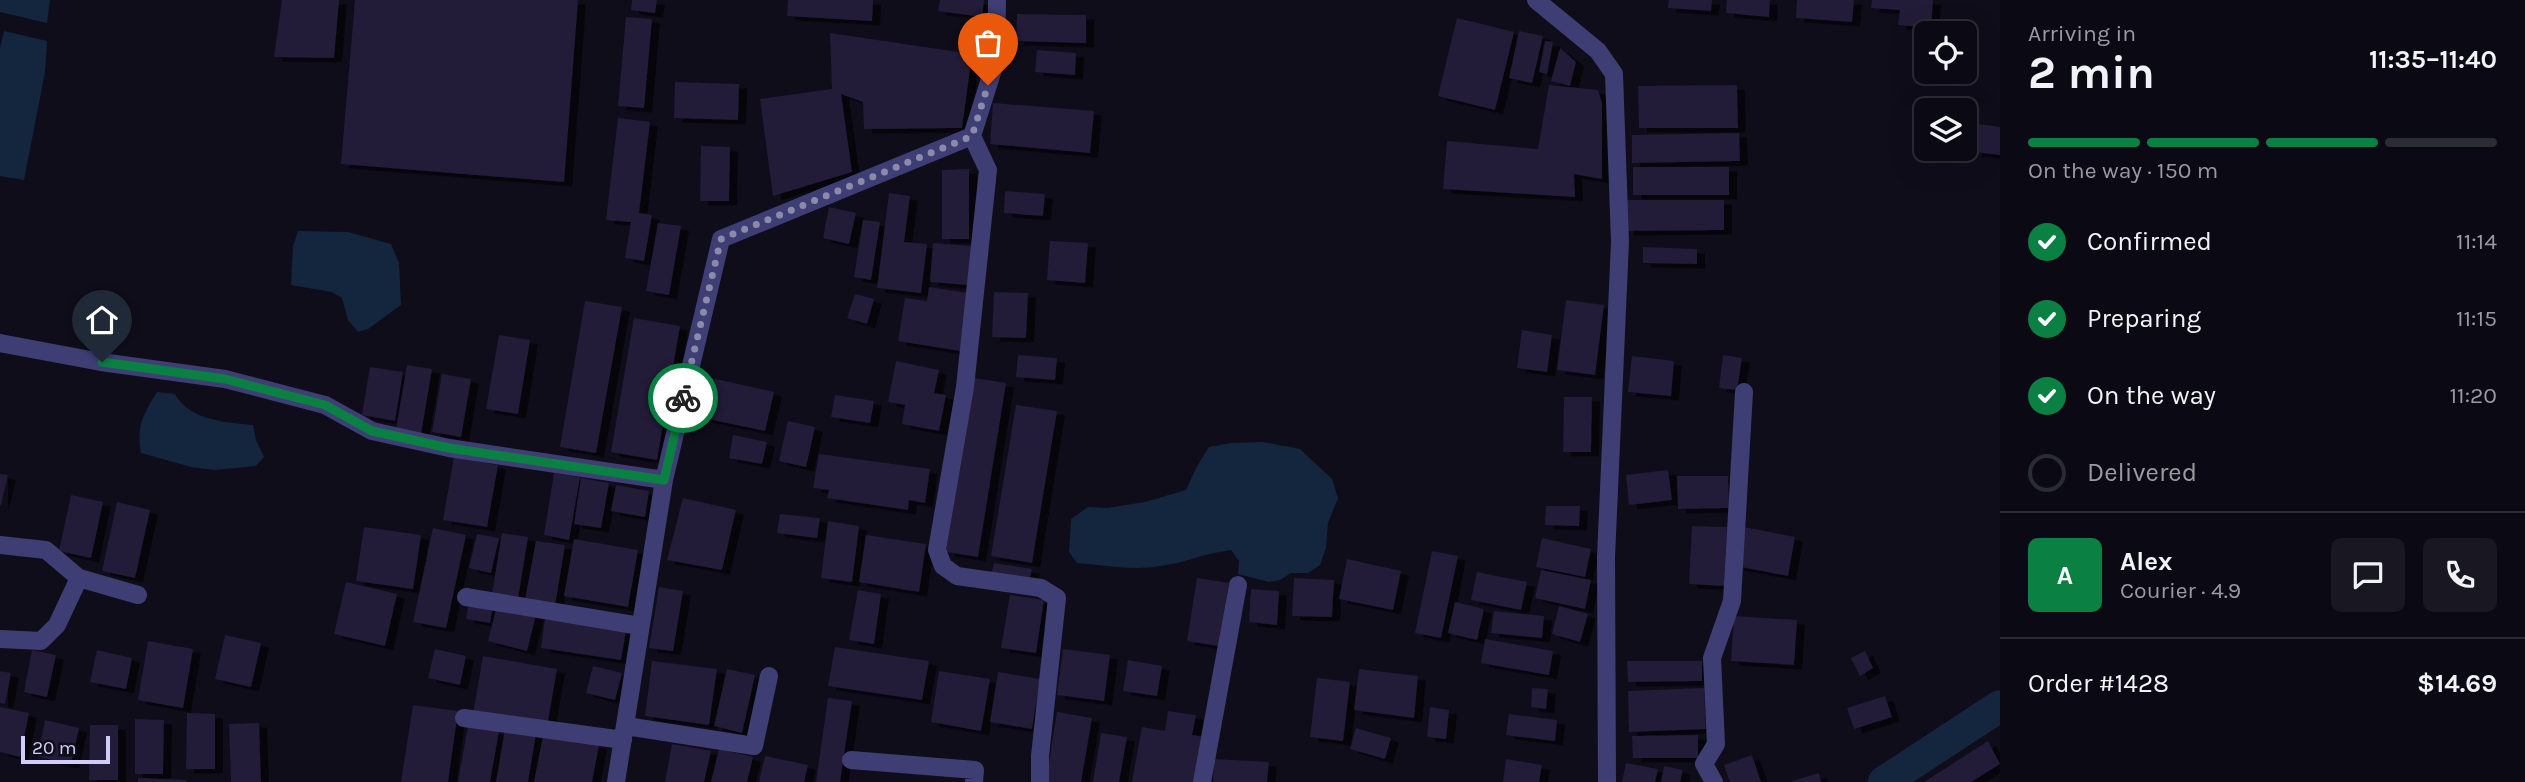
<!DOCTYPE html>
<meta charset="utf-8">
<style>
:root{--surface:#0b0a14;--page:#191822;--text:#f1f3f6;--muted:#9a9aa0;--line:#2b2b34;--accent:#0b8043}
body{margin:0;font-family:Karla,sans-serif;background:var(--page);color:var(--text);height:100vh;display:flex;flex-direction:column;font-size:26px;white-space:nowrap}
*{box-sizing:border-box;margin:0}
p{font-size:23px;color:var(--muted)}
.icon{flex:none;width:38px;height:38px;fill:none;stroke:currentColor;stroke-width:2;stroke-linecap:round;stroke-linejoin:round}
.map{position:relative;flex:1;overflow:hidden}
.drawer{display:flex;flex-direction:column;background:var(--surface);width:525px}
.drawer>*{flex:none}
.buttons{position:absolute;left:1914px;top:21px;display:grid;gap:14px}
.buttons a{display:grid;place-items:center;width:63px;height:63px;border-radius:10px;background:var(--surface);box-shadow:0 7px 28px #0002,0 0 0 2px var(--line);font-size:35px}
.scale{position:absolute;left:21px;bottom:18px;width:89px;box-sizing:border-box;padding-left:7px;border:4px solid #d0cdf9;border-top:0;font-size:19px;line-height:24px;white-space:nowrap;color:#d0cdf9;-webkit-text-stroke:5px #0f0d1a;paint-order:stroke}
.pin{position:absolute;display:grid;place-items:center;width:60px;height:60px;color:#fff;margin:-72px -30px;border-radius:50% 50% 50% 0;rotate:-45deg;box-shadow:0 0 7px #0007}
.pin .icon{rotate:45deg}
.courier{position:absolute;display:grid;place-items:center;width:70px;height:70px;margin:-35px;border:5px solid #0b8043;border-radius:50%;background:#fff;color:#222;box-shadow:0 2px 9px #0007}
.summary em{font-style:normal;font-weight:700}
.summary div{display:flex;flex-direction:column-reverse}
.summary{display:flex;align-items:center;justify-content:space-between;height:119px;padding:0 28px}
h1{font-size:46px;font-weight:700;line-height:52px}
.bar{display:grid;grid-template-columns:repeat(4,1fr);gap:10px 7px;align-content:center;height:84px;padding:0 28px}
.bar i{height:9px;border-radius:5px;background:var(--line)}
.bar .selected{background:var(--accent)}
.bar p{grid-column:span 4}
.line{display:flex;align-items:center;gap:18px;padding:0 28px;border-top:2px solid var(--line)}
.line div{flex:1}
.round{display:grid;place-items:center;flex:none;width:74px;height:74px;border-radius:10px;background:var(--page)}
ol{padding:0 28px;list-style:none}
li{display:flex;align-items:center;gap:21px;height:77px}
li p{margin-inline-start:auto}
li .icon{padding:7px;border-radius:50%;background:var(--accent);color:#fff;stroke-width:4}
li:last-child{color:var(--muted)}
li i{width:38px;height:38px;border:4px solid var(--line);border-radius:50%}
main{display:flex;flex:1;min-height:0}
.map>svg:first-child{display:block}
.water{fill:#13263e}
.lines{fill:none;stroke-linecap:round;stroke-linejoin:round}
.canal{stroke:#13263e;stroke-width:32}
.building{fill:#201b39;filter:url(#shadow)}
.minor{stroke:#3e3e74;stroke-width:18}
.done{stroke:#8c8aab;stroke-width:7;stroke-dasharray:0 12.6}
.route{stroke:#0b8043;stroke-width:9}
</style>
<main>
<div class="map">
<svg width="2000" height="782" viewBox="0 0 2000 782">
<defs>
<filter id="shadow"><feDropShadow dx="8" dy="4.5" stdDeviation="0" flood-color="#0009"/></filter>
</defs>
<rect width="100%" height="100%" fill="#0f0d1a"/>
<path class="water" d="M 0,0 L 50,0 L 47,23 L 0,12 Z
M 4,31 L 47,41 L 45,72 L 24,180 L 0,176 L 0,48 Z
M 298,231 L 348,232 L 391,244 L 399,263 L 401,305 L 368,329 L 358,332 L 348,320 L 342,298 L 332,292 L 291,285 L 293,246 Z
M 157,392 L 175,394 C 190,421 225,422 253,425 L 256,440 L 264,457 L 256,466 L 215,470 L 191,467 L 141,453 C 136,426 143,415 157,392 Z
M 1263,442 L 1300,449 L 1332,479 L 1338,498 L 1328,523 L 1326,548 L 1320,565 L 1308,573 L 1291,573 L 1280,580 L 1269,582 L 1238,574 L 1239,561 L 1231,550 C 1206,553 1184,563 1160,566 C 1132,571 1105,565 1077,563 L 1069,552 L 1071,519 L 1088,507 L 1107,508 L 1145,502 L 1186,490 L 1197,466 L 1209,447 L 1231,443 Z"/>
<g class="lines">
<path class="canal" d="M 1884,782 L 2000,706"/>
</g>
<path class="building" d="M 282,0 L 339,0 L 334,58 L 274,57 Z
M 355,0 L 578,0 L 564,182 L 341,164 Z
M 632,0 L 657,0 L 655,13 L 631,10 Z
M 788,0 L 873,0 L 872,21 L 787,16 Z
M 940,0 L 984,0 L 982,17 L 938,11 Z
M 1669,0 L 1712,0 L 1711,11 L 1668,8 Z
M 1727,0 L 1770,0 L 1769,17 L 1726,13 Z
M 1797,0 L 1854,0 L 1852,22 L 1796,18 Z
M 1872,0 L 1933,0 L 1931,28 L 1898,25 L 1900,10 L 1871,8 Z
M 1017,14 L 1086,15 L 1086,43 L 1016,41 Z
M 626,17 L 652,19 L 644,108 L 618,106 Z
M 1457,18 L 1514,32 L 1495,110 L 1438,96 Z
M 1519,31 L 1543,36 L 1532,83 L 1509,78 Z
M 830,33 L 972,54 L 962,128 L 864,129 L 863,102 L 841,94 L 852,172 L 773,196 L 760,99 L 832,89 Z
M 1545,41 L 1553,42 L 1547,74 L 1539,72 Z
M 1560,48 L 1576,62 L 1570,86 L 1551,81 Z
M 1037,50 L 1076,53 L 1075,75 L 1035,72 Z
M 675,82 L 739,84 L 738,120 L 674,118 Z
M 1549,85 L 1598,90 L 1602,103 L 1602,179 L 1574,174 L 1575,197 L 1443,189 L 1447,141 L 1538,149 Z
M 1737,85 L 1738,128 L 1639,128 L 1638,86 Z
M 993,103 L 1094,111 L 1090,153 L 990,144 Z
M 618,118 L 650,122 L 639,213 L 652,215 L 644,261 L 625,258 L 631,222 L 606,220 Z
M 1978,124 L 2000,127 L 2000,155 L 1974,152 Z
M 1739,133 L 1740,161 L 1632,163 L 1632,135 Z
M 701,146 L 730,147 L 729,201 L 700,201 Z
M 1633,167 L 1729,167 L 1729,195 L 1633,195 Z
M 969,169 L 969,239 L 942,239 L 942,170 Z
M 1005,191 L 1045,194 L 1043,216 L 1004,213 Z
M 889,193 L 910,196 L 904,242 L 927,244 L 921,293 L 877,288 Z
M 1626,200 L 1724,200 L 1724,230 L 1626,231 Z
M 829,207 L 856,213 L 849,244 L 823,238 Z
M 863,220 L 880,222 L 871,280 L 854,277 Z
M 658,223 L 681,226 L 669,295 L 646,291 Z
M 1050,241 L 1088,243 L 1085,283 L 1047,280 Z
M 933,243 L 971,246 L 968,285 L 930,282 Z
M 1643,247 L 1697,249 L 1697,264 L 1643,263 Z
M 929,287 L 969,293 L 960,351 L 898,341 L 905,298 L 927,301 Z
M 994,292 L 1028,293 L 1026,338 L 992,337 Z
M 855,294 L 874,299 L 867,324 L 847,318 Z
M 1566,300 L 1604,305 L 1595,375 L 1557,370 Z
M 585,301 L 622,307 L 596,453 L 560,447 Z
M 634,318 L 680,326 L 657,460 L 611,452 Z
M 1522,330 L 1552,335 L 1547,372 L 1517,368 Z
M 499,335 L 530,340 L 518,414 L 486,409 Z
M 1018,355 L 1057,358 L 1055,380 L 1016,377 Z
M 1723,355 L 1742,358 L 1737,390 L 1719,388 Z
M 1632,356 L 1674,361 L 1671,396 L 1628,392 Z
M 896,361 L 939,370 L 934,393 L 946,395 L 939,431 L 902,424 L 905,405 L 888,402 Z
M 407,365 L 432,369 L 421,434 L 396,429 Z
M 370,367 L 403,372 L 395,421 L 362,415 Z
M 442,374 L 471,379 L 461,437 L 432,432 Z
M 698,375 L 774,392 L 765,431 L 689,415 Z
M 974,378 L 1006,383 L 978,557 L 946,552 Z
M 835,395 L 874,401 L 870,423 L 831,417 Z
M 1564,397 L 1592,397 L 1591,452 L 1563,452 Z
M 1016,405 L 1057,411 L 1032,563 L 991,556 Z
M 788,421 L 815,427 L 806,467 L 779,461 Z
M 733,435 L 767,442 L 762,464 L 729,458 Z
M 819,454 L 930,469 L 925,503 L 909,500 L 908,510 L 827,498 L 829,490 L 813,488 Z
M 454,457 L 498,465 L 487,527 L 443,520 Z
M 1668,470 L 1672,500 L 1629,505 L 1626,475 Z
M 554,473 L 580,477 L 569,540 L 544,535 Z
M 0,474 L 8,475 L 1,505 L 0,505 Z
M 1677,476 L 1728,476 L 1729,508 L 1678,509 Z
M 581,478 L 609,483 L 601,528 L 574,524 Z
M 616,485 L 649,491 L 645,517 L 611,511 Z
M 71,495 L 103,502 L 91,558 L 59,551 Z
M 683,498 L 736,510 L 722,570 L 667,560 Z
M 117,502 L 150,510 L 135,578 L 102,571 Z
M 1546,506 L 1580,506 L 1579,526 L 1545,525 Z
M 780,514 L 820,518 L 817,538 L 777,533 Z
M 828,521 L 859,526 L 852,582 L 821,578 Z
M 1692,526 L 1727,527 L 1724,586 L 1689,584 Z
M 364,527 L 421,535 L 413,589 L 356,581 Z
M 1744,527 L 1795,537 L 1788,576 L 1736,566 Z
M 433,528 L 466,535 L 446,628 L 413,622 Z
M 502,533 L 528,537 L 518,599 L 492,594 Z
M 477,534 L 499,538 L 491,573 L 469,568 Z
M 866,535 L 926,544 L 919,592 L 859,582 Z
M 1542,538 L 1591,549 L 1585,577 L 1536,567 Z
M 574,539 L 638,550 L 628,607 L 564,596 Z
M 536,541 L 565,545 L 555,605 L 525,600 Z
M 1432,551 L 1458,556 L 1441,638 L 1415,633 Z
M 1347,559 L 1401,571 L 1393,610 L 1339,599 Z
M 994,563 L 1032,569 L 1029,581 L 991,575 Z
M 1541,570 L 1591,580 L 1585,609 L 1535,598 Z
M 1477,572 L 1527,582 L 1521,610 L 1471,600 Z
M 1197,578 L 1229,583 L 1218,646 L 1187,641 Z
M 1294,578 L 1334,580 L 1332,617 L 1292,616 Z
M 346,582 L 397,594 L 385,646 L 334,634 Z
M 659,587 L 683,591 L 673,651 L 649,648 Z
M 1251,589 L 1279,591 L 1277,625 L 1249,622 Z
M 858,590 L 881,594 L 874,644 L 849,640 Z
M 1010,595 L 1044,600 L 1036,653 L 1001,648 Z
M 469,601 L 493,605 L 490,623 L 466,619 Z
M 1455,602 L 1484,609 L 1477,640 L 1448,633 Z
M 497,605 L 536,615 L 527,651 L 488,641 Z
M 1559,606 L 1588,614 L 1580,642 L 1552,634 Z
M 1494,611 L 1544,616 L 1542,638 L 1491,633 Z
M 1734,616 L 1797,620 L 1794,665 L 1731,661 Z
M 545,618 L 626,631 L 621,660 L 541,648 Z
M 225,635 L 261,643 L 251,687 L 215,679 Z
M 1485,639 L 1553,651 L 1549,675 L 1481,663 Z
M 148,641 L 193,649 L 183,708 L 138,700 Z
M 835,647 L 929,661 L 922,700 L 828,686 Z
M 435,649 L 466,656 L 460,685 L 428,678 Z
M 1063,649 L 1110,655 L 1104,701 L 1057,695 Z
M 32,650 L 56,655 L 47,697 L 24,692 Z
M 97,650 L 132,658 L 126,689 L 90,682 Z
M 1865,651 L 1873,668 L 1860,676 L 1851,658 Z
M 483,656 L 557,669 L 547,727 L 473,714 Z
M 1128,660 L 1162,666 L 1157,696 L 1123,691 Z
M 652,661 L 717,669 L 709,725 L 645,716 Z
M 1627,661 L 1702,661 L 1702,681 L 1628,682 Z
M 593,666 L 622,673 L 615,700 L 586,693 Z
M 727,669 L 755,675 L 742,733 L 714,726 Z
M 1359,669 L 1418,676 L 1414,718 L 1354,710 Z
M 0,671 L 11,673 L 5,704 L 0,703 Z
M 939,671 L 990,679 L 981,731 L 931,722 Z
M 998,672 L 1040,679 L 1032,729 L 990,722 Z
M 1317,678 L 1350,682 L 1343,741 L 1310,737 Z
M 1532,688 L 1548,689 L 1546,709 L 1531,707 Z
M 1704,688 L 1706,729 L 1629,732 L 1628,691 Z
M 1885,696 L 1892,717 L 1854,729 L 1847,708 Z
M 828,698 L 852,701 L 840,782 L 816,782 Z
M 413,705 L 458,711 L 448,782 L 401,782 Z
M 0,707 L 29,713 L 20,757 L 0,752 Z
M 1430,707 L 1449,710 L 1446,739 L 1427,737 Z
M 1168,711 L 1196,715 L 1192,735 L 1204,737 L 1196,782 L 1132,782 L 1142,727 L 1165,731 Z
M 1057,712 L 1092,718 L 1081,782 L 1046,782 Z
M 187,713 L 215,714 L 215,769 L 186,769 Z
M 1509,714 L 1557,720 L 1555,741 L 1506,735 Z
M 135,719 L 164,720 L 163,774 L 135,774 Z
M 45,720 L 79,728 L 71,764 L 38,757 Z
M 259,723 L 261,782 L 231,782 L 229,724 Z
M 90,725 L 118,725 L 118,780 L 89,780 Z
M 468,726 L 499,731 L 490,782 L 458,782 Z
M 1356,728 L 1391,738 L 1385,759 L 1350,749 Z
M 505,729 L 536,734 L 528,782 L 496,782 Z
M 1101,733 L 1127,737 L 1119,782 L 1093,782 Z
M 1698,735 L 1698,758 L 1633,758 L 1632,736 Z
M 543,736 L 599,745 L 592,782 L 534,782 Z
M 1988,741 L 2000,764 L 1971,782 L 1924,782 Z
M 672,744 L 711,751 L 704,782 L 665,782 Z
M 719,749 L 753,757 L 747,782 L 711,782 Z
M 1752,755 L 1761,782 L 1730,782 L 1724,765 Z
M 765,756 L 808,765 L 804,782 L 759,782 Z
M 1214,759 L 1269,762 L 1267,782 L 1213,782 Z
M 1506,759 L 1542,765 L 1539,782 L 1503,782 Z
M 1626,763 L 1658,769 L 1655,782 L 1622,782 Z
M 1664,766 L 1683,770 L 1680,782 L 1661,782 Z
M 1819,773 L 1821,782 L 1792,782 L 1792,781 Z
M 138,778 L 186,780 L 186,782 L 138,782 Z"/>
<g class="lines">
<path class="minor" d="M 1536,0 L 1598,51 L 1614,74 L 1620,242 L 1606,557 L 1607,782
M 972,136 L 988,170 L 965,387 L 937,550 L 943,566 L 957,576 L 1041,588 L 1057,598 L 1040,756 L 1040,782
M 0,343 L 101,362 L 225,379 L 325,405 L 372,431 L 449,448 L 664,480
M 0,545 L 46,550 L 79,578 L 138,595
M 466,597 L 640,626
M 0,639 L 41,641 L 57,625 L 79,578
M 464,718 L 623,740
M 626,726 L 754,746 L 769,676
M 851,760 L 975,770 L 974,782
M 616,782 L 664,480 L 721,239 L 972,136 L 996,60 L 997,0
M 1202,782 L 1238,585
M 1714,782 L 1704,764 L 1716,744 L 1712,658 L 1732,601 L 1744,392"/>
</g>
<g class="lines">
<path class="done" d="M 683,398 L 721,239 L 972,136 L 988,85"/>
<path class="route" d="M 102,362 L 225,379 L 325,405 L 372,431 L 449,448 L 664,480 L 683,398"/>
</g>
</svg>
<div class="buttons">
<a><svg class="icon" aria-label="locate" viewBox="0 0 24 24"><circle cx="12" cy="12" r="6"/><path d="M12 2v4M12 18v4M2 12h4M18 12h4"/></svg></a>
<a><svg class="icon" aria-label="layers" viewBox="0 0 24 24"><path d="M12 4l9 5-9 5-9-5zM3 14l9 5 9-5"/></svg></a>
</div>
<div class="scale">20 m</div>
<div class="pin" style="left:988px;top:85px;background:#ea580c"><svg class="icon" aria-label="bag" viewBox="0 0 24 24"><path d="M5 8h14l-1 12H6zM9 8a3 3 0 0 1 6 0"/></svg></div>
<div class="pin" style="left:102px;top:362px;background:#1f2937"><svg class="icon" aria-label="home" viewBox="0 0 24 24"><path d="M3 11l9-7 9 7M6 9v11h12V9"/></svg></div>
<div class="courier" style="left:683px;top:398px"><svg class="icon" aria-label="bike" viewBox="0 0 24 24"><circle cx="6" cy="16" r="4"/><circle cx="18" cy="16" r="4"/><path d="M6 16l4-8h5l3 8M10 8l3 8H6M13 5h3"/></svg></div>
</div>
<section class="drawer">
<div class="summary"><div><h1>2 min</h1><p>Arriving in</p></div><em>11:35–11:40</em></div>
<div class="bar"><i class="selected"></i><i class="selected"></i><i class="selected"></i><i></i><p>On the way · 150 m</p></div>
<ol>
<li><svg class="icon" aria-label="check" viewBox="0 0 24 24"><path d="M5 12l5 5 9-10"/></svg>Confirmed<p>11:14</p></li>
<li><svg class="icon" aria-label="check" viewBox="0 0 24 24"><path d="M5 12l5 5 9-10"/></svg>Preparing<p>11:15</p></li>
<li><svg class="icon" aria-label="check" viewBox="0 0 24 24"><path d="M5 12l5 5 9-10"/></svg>On the way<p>11:20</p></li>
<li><i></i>Delivered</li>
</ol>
<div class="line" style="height:126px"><b class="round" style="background:var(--accent);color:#fff">A</b><div><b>Alex</b><p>Courier · 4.9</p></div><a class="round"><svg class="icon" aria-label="chat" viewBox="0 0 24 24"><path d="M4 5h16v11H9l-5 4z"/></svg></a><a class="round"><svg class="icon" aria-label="phone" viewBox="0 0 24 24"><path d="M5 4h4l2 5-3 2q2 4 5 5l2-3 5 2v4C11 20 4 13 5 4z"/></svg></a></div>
<div class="line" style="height:91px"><div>Order #1428</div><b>$14.69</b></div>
</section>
</main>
